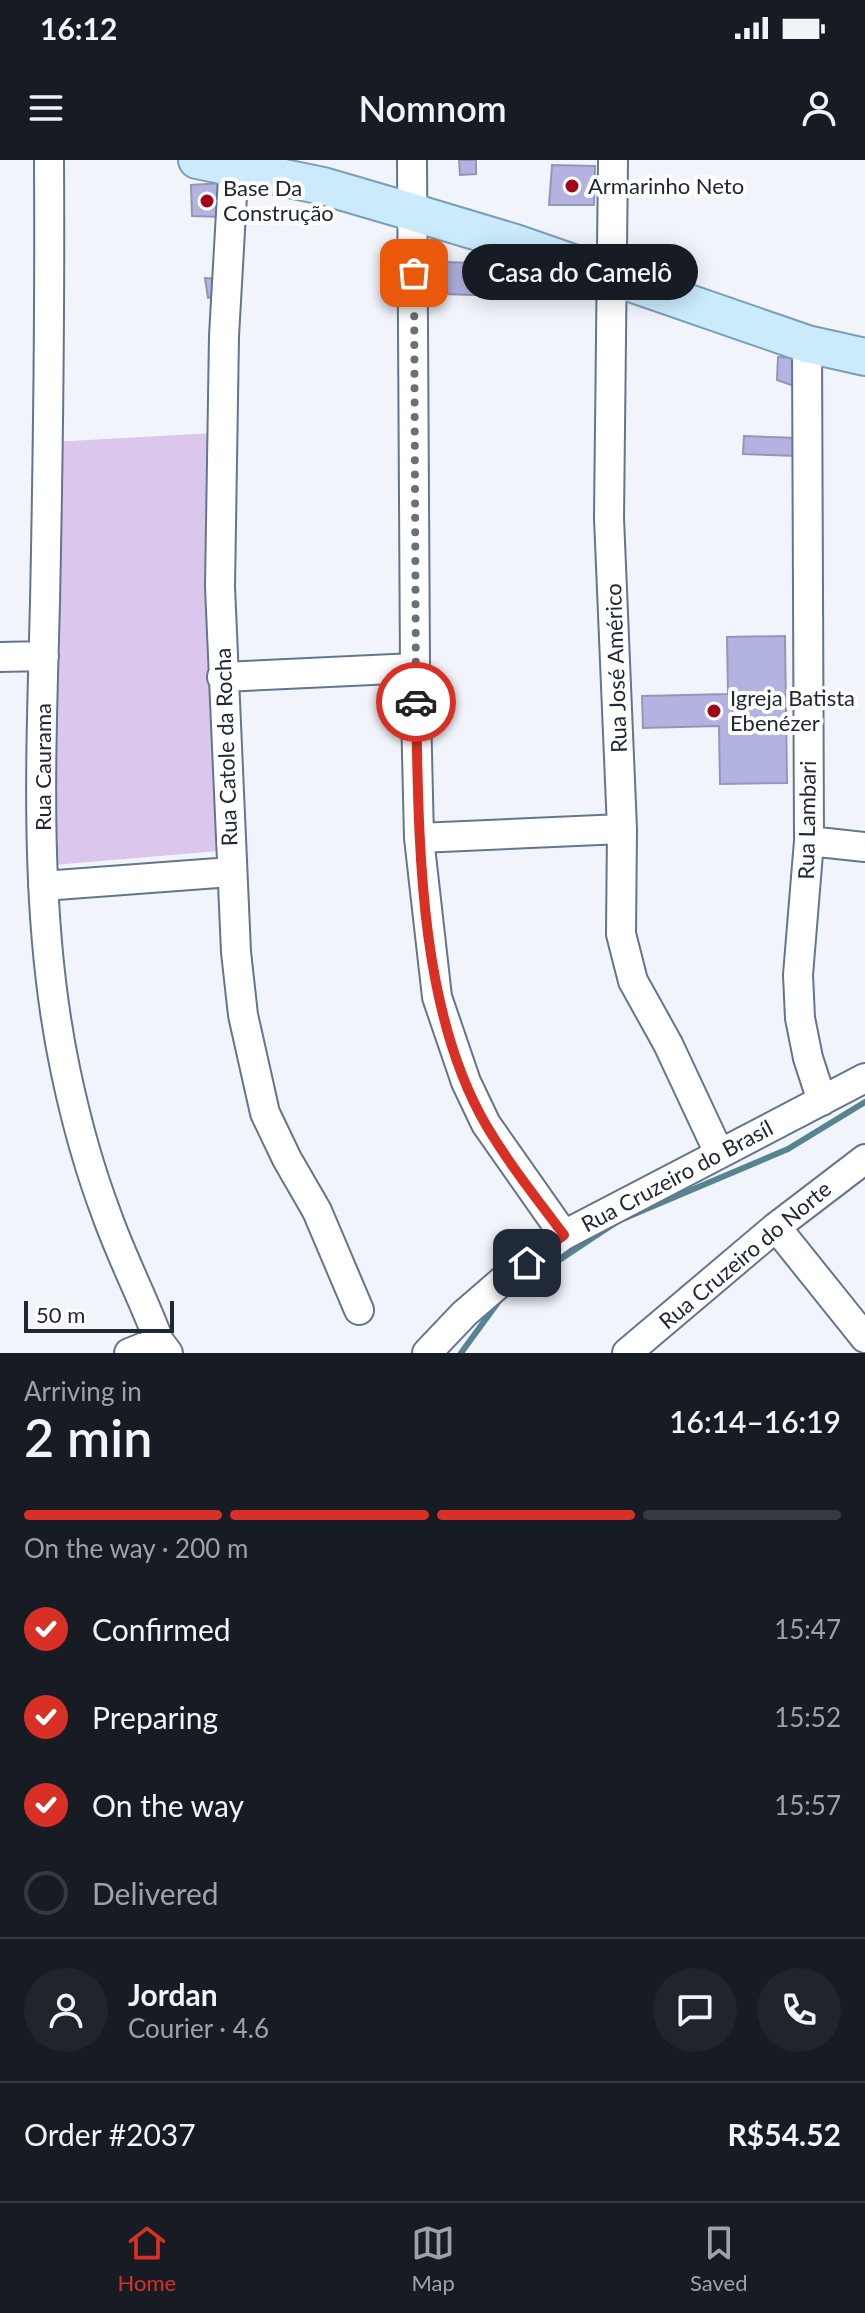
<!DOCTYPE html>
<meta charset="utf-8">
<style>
:root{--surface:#171b24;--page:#20242c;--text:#f1f3f6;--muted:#9ea1a6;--line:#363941;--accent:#d93025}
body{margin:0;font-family:Lato,sans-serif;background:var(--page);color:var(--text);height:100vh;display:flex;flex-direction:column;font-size:30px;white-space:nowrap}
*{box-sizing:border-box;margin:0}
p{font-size:26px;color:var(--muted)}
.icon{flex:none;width:44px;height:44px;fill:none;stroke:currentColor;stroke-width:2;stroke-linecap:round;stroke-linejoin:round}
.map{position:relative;height:1193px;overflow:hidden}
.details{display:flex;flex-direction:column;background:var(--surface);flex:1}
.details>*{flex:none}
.scale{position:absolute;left:24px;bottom:20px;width:150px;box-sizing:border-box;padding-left:8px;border:4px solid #202833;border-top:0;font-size:22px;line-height:28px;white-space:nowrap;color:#202833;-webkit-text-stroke:6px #fff;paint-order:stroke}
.pin{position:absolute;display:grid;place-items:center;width:68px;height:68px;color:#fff;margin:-34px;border-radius:16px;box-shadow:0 4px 12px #0006}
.courier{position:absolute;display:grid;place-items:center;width:80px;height:80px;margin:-40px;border:6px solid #d93025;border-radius:50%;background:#fff;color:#222;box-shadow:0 2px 10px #0007}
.bubble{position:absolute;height:56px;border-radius:28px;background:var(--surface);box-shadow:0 4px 20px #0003;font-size:26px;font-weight:600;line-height:56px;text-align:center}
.headline em{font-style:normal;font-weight:600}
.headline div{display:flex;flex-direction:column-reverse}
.headline{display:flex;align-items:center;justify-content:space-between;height:136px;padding:0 24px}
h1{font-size:52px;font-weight:600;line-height:60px}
.bar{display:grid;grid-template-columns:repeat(4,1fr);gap:12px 8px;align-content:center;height:96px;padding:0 24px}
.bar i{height:10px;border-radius:6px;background:var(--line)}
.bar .current{background:var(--accent)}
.bar p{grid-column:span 4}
.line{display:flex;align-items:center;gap:20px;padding:0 24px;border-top:2px solid var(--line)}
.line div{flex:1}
.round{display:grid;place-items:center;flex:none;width:84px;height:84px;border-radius:42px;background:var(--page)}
ol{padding:0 24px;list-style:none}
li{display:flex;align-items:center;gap:24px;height:88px}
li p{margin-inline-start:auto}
li .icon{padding:8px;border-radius:50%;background:var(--accent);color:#fff;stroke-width:4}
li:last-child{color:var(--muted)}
li i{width:44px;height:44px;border:4px solid var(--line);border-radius:50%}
.status{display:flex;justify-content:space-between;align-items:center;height:56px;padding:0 40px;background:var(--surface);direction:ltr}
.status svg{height:22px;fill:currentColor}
header{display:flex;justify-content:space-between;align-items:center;height:104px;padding:0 24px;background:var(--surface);font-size:36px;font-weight:600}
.tabs{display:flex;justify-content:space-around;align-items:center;height:112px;border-top:2px solid var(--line);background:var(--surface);font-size:22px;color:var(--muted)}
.tabs a{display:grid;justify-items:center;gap:4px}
.tabs .current{color:var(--accent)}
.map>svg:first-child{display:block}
.green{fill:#dac7eb}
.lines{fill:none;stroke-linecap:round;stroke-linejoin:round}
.stream{stroke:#57858f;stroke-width:6}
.building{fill:#b2b3e1;stroke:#9596b6;stroke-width:2}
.minor-casing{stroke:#64758f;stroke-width:32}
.major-casing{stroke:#799eb5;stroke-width:40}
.minor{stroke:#fff;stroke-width:28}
.major{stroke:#cbebfd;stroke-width:36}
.done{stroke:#697079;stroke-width:8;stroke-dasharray:0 14.4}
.route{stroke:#d93025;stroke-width:10}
.poi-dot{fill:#a2051a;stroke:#fff;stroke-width:3}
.labels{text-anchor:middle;stroke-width:8;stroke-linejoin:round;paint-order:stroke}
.poi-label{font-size:22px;fill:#202833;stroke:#fff;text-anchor:start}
.street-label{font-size:22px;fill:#202833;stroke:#fff}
</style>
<div class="status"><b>16:12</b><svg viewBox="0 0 49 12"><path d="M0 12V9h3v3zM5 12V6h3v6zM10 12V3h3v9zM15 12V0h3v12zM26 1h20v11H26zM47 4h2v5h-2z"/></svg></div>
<header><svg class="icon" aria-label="menu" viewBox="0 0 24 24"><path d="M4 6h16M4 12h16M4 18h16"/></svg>Nomnom<svg class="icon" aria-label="person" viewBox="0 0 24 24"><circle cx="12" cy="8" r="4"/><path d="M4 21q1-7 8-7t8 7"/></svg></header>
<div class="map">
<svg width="865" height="1193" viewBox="0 0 865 1193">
<rect width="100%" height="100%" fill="#f1f5fb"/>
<path class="green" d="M 214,273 L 230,690 L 54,705 L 53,282 Z"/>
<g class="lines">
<path class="stream" d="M 625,1058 L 788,989 L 865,942
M 508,1134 L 615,1063
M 461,1193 L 499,1141"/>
</g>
<path class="building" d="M 459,0 L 476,0 L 476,14 L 460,15 Z
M 552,5 L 595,6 L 594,45 L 549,45 Z
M 222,23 L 222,57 L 192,56 L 191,25 Z
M 444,102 L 506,104 L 505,136 L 443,134 Z
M 205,118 L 218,119 L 218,135 L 208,138 Z
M 778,197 L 798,198 L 797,227 L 777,220 Z
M 744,276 L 797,278 L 797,296 L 743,294 Z
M 785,476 L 787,623 L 720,624 L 719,566 L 643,568 L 642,536 L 728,534 L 727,477 Z"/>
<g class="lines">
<defs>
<path id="minor" d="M 49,0 C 50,147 48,295 45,442 C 41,598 33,759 66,913 C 76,960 89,1008 106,1053 C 121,1096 143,1138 159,1181 L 168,1193
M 234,0 L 224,176 L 220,427 L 236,792 L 243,855 L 265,953 L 287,999 L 317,1051 L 359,1150
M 412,0 L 415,508 L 419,678 L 437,837 L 466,922 L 486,964 L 564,1075
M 613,0 L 609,358 L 622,669 L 621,774 L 633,821 L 668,884 L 719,993
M 807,184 L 809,681 L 798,815 L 800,858 L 808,898 L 822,941
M 0,497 L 44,496
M 222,517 L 415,508
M 419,678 L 622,669
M 809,681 L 865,687
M 43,726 L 231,712
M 776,1067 L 865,1178
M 129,1193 L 159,1181
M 427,1193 L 464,1154 L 508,1116 L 564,1075 L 865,918
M 627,1193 L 776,1067 L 865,999"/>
<path id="major" d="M 197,0 L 323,26 L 405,50 L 515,83 L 807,184 L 865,197"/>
</defs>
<use href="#minor" class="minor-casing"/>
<use href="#major" class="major-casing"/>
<use href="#minor" class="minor"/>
<use href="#major" class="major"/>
</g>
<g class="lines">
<path class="done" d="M 414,113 L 416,542"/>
<path class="route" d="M 416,542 C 419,677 417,846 486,965 C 509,1004 537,1039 564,1075 L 527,1103"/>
</g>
<g class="poi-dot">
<circle cx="572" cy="26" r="8"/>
<circle cx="207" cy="41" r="8"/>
<circle cx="714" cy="551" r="8"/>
</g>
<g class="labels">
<g class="poi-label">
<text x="588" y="34">Armarinho Neto</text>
<text x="223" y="36">Base Da<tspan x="223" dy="25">Construção</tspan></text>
<text x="730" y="546">Igreja Batista<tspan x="730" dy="25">Ebenézer</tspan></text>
</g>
<g class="street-label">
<text transform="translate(616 508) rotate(-92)" y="8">Rua José Américo</text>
<text transform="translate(226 587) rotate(-92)" y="8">Rua Catole da Rocha</text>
<text transform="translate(43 607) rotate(-90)" y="8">Rua Caurama</text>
<text transform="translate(807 660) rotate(-89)" y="8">Rua Lambari</text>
<text transform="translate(677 1016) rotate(-28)" y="8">Rua Cruzeiro do Brasíl</text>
<text transform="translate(745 1095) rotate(-40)" y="8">Rua Cruzeiro do Norte</text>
</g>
</g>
</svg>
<div class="scale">50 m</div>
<div class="pin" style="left:414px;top:113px;background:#ea580c"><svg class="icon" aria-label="bag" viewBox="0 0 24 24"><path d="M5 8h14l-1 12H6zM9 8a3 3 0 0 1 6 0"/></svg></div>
<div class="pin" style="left:527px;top:1103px;background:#1f2937"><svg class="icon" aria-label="home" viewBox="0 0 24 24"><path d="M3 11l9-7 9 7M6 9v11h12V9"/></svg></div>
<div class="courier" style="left:416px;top:542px"><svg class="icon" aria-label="car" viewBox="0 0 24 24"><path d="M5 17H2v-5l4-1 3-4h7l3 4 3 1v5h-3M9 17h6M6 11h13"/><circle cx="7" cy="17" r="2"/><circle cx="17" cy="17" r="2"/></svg></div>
<div class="bubble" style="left:462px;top:84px;width:236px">Casa do Camelô</div>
</div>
<section class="details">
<div class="headline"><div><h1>2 min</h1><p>Arriving in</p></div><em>16:14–16:19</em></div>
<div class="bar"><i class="current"></i><i class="current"></i><i class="current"></i><i></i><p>On the way · 200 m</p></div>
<ol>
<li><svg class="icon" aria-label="check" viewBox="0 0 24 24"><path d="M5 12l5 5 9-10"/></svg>Confirmed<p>15:47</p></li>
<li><svg class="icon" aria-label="check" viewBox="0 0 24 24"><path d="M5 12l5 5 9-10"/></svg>Preparing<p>15:52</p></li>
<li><svg class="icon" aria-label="check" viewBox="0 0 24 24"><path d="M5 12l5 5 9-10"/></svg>On the way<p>15:57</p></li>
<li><i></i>Delivered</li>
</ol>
<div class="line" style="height:144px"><a class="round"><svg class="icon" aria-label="person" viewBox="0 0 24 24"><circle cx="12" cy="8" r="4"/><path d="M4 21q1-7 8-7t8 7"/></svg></a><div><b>Jordan</b><p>Courier · 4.6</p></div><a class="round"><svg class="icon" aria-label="chat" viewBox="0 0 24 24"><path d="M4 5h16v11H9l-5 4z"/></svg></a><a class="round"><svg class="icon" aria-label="phone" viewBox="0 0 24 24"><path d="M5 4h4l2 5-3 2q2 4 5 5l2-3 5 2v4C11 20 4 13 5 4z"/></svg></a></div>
<div class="line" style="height:104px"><div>Order #2037</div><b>R$54.52</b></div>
</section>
<nav class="tabs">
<a class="current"><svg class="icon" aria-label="home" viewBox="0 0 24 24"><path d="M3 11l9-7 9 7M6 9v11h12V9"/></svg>Home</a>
<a><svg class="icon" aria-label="map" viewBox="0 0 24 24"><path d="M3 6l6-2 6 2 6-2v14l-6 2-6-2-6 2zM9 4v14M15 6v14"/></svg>Map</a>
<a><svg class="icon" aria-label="saved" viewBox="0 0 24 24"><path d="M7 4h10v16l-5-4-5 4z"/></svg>Saved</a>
</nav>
